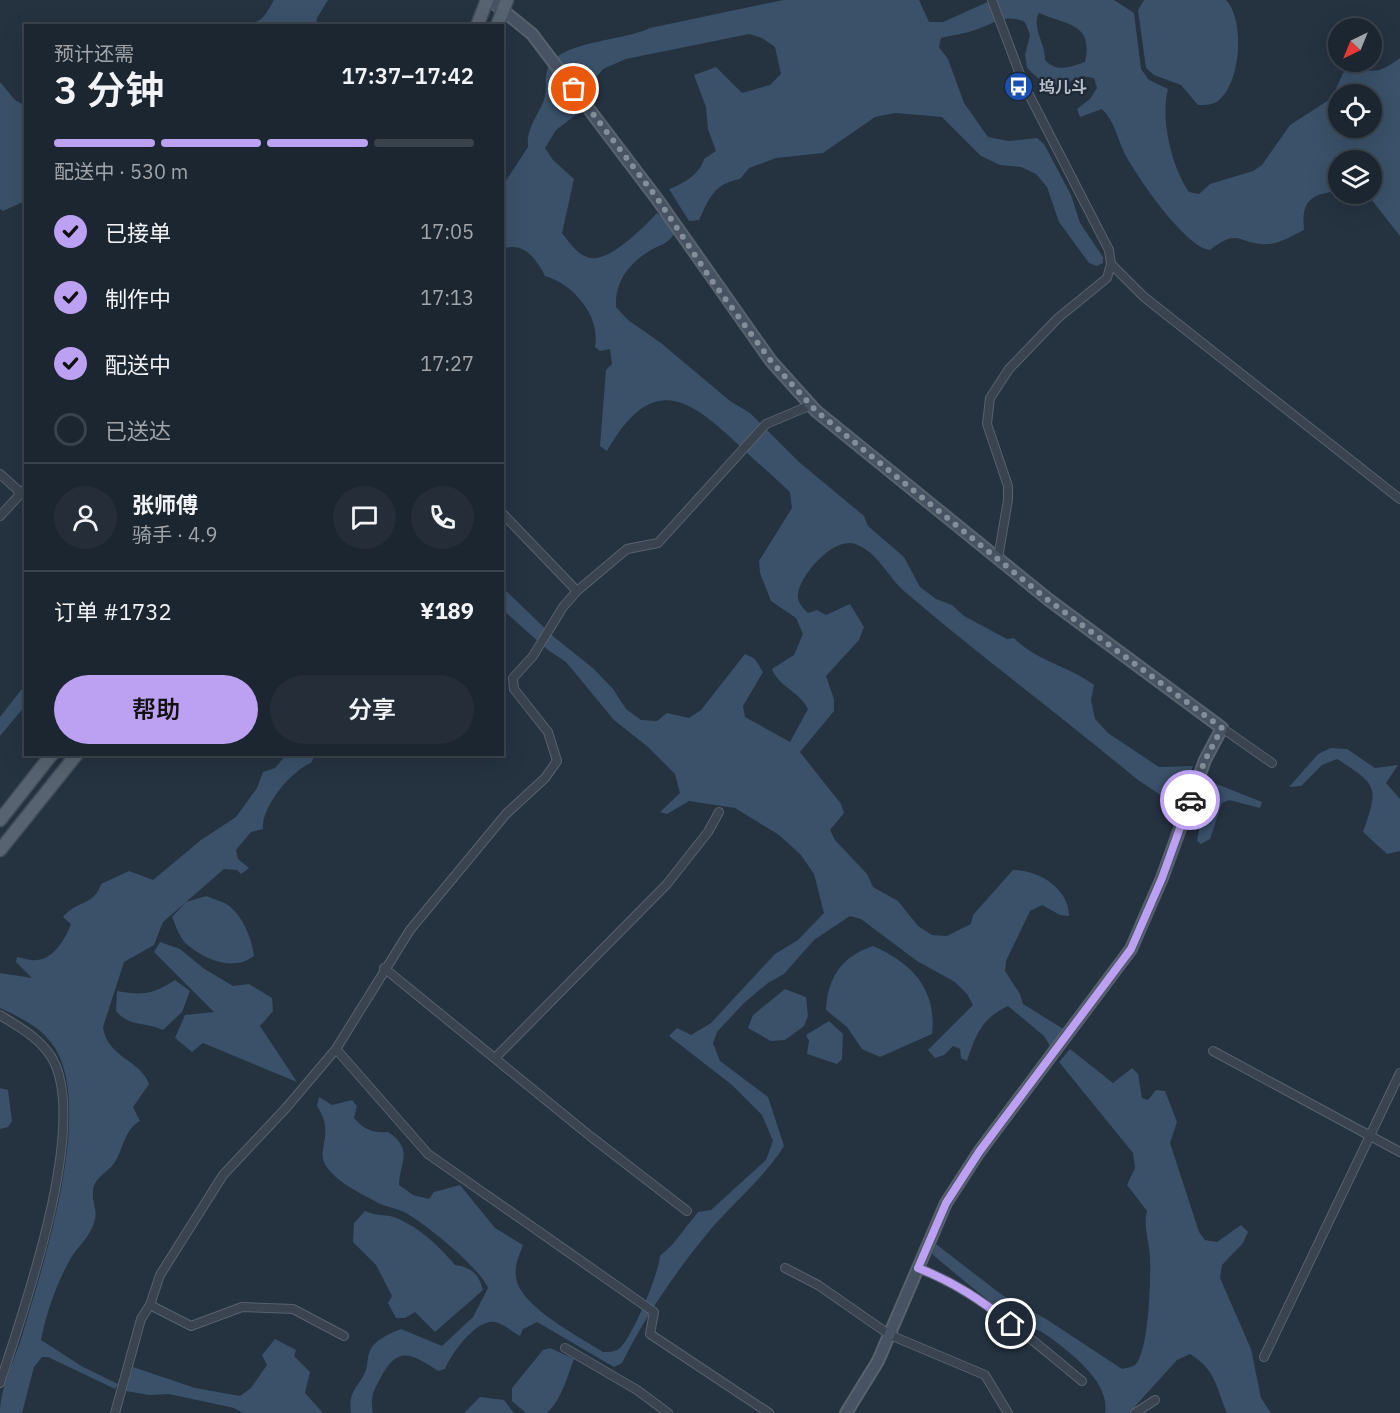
<!DOCTYPE html>
<html lang="zh">
<meta charset="utf-8">
<style>
:root{--surface:#1c2630;--page:#252e38;--text:#f1f3f6;--muted:#a0a5ab;--line:#3a434c;--accent:#bca0f2}
body{margin:0;font-family:"IBM Plex Sans","Noto Sans SC",sans-serif;background:var(--page);color:var(--text);height:100vh;display:flex;flex-direction:column;font-size:22px;white-space:nowrap}
*{box-sizing:border-box;margin:0}
p{font-size:20px;color:var(--muted)}
.icon{flex:none;width:33px;height:33px;fill:none;stroke:currentColor;stroke-width:2;stroke-linecap:round;stroke-linejoin:round}
.map{position:relative;flex:1;overflow:hidden}
.side{position:absolute;left:24px;top:24px;width:480px;height:732px;display:flex;flex-direction:column;background:var(--surface);border-radius:0px;box-shadow:0 6px 24px #0002,0 0 0 2px var(--line)}
.side>*{flex:none}
.needle{width:39px;rotate:223deg}
.fabs{position:absolute;left:1328px;top:18px;display:grid;gap:12px}
.fabs a{display:grid;place-items:center;width:54px;height:54px;border-radius:50%;background:var(--surface);box-shadow:0 6px 24px #0002,0 0 0 2px var(--line);font-size:30px}
.pin{position:absolute;display:grid;place-items:center;width:51px;height:51px;color:#fff;margin:-26px;border:3px solid #fff;border-radius:50%;box-shadow:0 2px 6px #0007}
.courier{position:absolute;display:grid;place-items:center;width:60px;height:60px;margin:-30px;border:4px solid #bca0f2;border-radius:50%;background:#fff;color:#222;box-shadow:0 2px 8px #0007}
.head em{font-style:normal;font-weight:600}
.head div{display:flex;flex-direction:column-reverse}
.head{display:flex;align-items:center;justify-content:space-between;height:102px;padding:0 30px}
h1{font-size:39px;font-weight:600;line-height:45px}
.bar{display:grid;grid-template-columns:repeat(4,1fr);gap:9px 6px;align-content:center;height:72px;padding:0 30px}
.bar i{height:8px;border-radius:4px;background:var(--line)}
.bar .on{background:var(--accent)}
.bar p{grid-column:span 4}
.line{display:flex;align-items:center;gap:15px;padding:0 30px;border-top:2px solid var(--line)}
.line div{flex:1}
.round{display:grid;place-items:center;flex:none;width:63px;height:63px;border-radius:32px;background:var(--page)}
ol{padding:0 30px;list-style:none}
li{display:flex;align-items:center;gap:18px;height:66px}
li p{margin-inline-start:auto}
li .icon{padding:6px;border-radius:50%;background:var(--accent);color:#111;stroke-width:4}
li:last-child{color:var(--muted)}
li i{width:33px;height:33px;border:3px solid var(--line);border-radius:50%}
.cta{display:flex;gap:12px;margin-top:auto;padding:12px 30px}
.cta a{flex:1;height:69px;border-radius:36px;background:var(--accent);color:#111;font-size:24px;font-weight:600;line-height:69px;text-align:center}
.cta a+a{background:var(--page);color:var(--text)}
.map>svg:first-child{display:block}
.water{fill:#3a5169;fill-rule:evenodd}
.lines{fill:none;stroke-linecap:round;stroke-linejoin:round}
.street-casing{stroke:#57626d;stroke-width:10}
.secondary-casing{stroke:#57626d;stroke-width:14}
.primary-casing{stroke:#424d59;stroke-width:15}
.street{stroke:#394450;stroke-width:8}
.secondary{stroke:#475363;stroke-width:10}
.primary{stroke:#576370;stroke-width:12}
.done{stroke:#838e9a;stroke-width:6;stroke-dasharray:0 10.8}
.route{stroke:#bca0f2;stroke-width:8}
.labels{text-anchor:middle;stroke-width:4.5;stroke-linejoin:round;paint-order:stroke}
.poi-label{font-size:16px;font-weight:bold;fill:#b5bfca;stroke:#1e2935;text-anchor:start}
</style>
<div class="map">
<svg width="1400" height="1413" viewBox="0 0 1400 1413">
<rect width="100%" height="100%" fill="#253240"/>
<path class="water" d="M 274,0 L 328,0 L 317,18 L 316,25 L 245,25 C 264,21 264,17 274,0 Z
M 783,0 L 919,0 L 929,22 L 943,22 L 992,0 L 1114,0 L 1134,13 L 1141,69 L 1149,80 L 1168,89 C 1160,120 1172,167 1189,192 L 1199,194 L 1210,184 L 1253,171 L 1262,165 L 1290,125 L 1332,98 L 1343,73 L 1353,64 C 1373,76 1382,71 1400,58 L 1400,236 L 1367,194 L 1371,194 L 1371,160 L 1338,160 L 1338,191 C 1311,194 1301,201 1304,230 C 1293,235 1280,244 1268,244 C 1239,246 1241,226 1210,250 C 1186,248 1136,176 1125,154 C 1117,138 1115,122 1102,109 L 1080,117 L 1077,109 L 1090,99 L 1097,88 L 1094,78 L 1082,76 L 1059,86 L 1041,81 L 1027,68 L 1025,55 L 1030,35 L 1025,22 C 1004,13 994,24 975,30 C 964,34 952,35 941,38 L 939,47 L 948,59 L 964,103 L 988,137 L 1008,141 L 1037,138 L 1044,144 L 1071,195 L 1080,223 L 1103,257 L 1103,263 L 1097,266 L 1089,263 L 1059,222 L 1047,187 L 1036,174 L 1021,167 L 1000,165 L 981,156 L 942,117 L 895,113 L 875,117 L 823,153 L 776,158 L 749,168 L 740,179 C 714,184 710,197 699,220 L 689,221 L 669,189 C 683,184 700,174 704,159 L 716,151 L 708,129 L 706,107 L 694,75 L 716,67 L 742,93 L 770,85 L 781,74 L 775,47 L 762,38 L 749,34 L 626,59 L 603,69 L 587,88 L 577,114 L 556,130 L 545,148 L 553,160 L 574,179 L 562,233 C 569,242 578,256 591,258 C 611,261 644,227 657,213 L 667,222 L 674,234 C 667,245 661,244 651,250 C 629,263 615,281 616,307 L 628,320 L 661,343 L 730,401 L 750,413 L 799,462 L 864,516 L 868,526 L 904,557 L 920,587 L 936,599 L 952,605 L 964,616 L 1007,639 L 1014,638 C 1036,661 1069,666 1094,685 L 1091,700 L 1095,719 L 1108,733 L 1159,767 L 1193,766 L 1179,807 L 1138,780 C 1061,716 980,656 904,591 C 887,576 878,552 855,544 C 834,536 800,575 798,594 C 797,602 802,607 808,613 L 817,610 L 826,615 L 850,604 L 864,627 L 859,640 L 826,676 L 834,699 L 834,711 L 800,752 L 841,804 L 844,813 L 830,830 L 835,840 L 867,874 L 873,887 L 898,901 L 918,926 L 932,935 L 947,936 L 971,924 L 973,915 L 1013,870 C 1038,870 1069,888 1069,916 L 1060,915 L 1042,905 L 1030,911 L 1006,961 L 1005,971 L 1020,994 L 1023,1004 L 1065,1030 L 1051,1048 L 1044,1036 L 1008,1006 C 982,1018 976,1034 967,1061 L 961,1058 L 960,1049 L 953,1046 L 944,1055 L 935,1058 L 928,1050 L 973,1005 L 967,994 L 955,982 L 917,961 L 861,919 L 850,916 L 814,940 L 784,974 L 768,983 L 744,1003 L 717,1032 L 713,1043 L 720,1061 L 768,1097 L 784,1146 C 764,1178 735,1201 711,1229 C 676,1271 646,1315 622,1363 L 614,1367 L 537,1322 L 523,1329 L 520,1336 C 513,1332 502,1323 495,1322 C 476,1319 451,1354 445,1369 L 438,1371 C 412,1354 398,1345 381,1377 C 373,1392 370,1396 373,1413 L 351,1413 C 348,1389 359,1388 366,1370 C 368,1364 367,1356 370,1351 C 374,1340 391,1333 401,1329 L 442,1346 L 473,1317 L 488,1288 C 480,1268 425,1223 404,1212 C 396,1208 386,1207 378,1203 C 361,1193 337,1183 326,1166 C 315,1149 336,1134 317,1106 L 319,1097 L 332,1105 L 352,1100 L 357,1106 L 354,1118 C 365,1130 372,1133 388,1132 C 414,1150 400,1160 399,1185 L 413,1195 L 429,1199 L 434,1192 L 460,1185 L 495,1228 L 523,1245 C 519,1256 514,1266 516,1277 C 519,1306 580,1337 603,1352 C 610,1352 616,1352 621,1347 C 633,1335 659,1273 660,1256 L 672,1245 L 698,1212 L 711,1210 L 766,1160 L 773,1141 L 762,1115 L 732,1085 L 669,1036 L 677,1028 L 691,1035 L 711,1023 L 775,954 L 798,940 L 824,913 L 814,874 L 801,855 L 779,835 L 735,808 L 689,801 L 667,814 L 660,812 L 680,793 L 675,774 L 648,747 L 614,720 L 566,662 L 548,650 L 503,610 L 503,588 L 554,637 L 594,669 L 613,689 L 626,709 L 641,720 L 657,721 L 667,713 L 689,718 L 701,710 L 745,654 L 755,659 L 763,672 L 743,706 L 745,717 L 790,742 L 808,709 C 800,692 778,686 772,669 L 794,655 L 803,634 L 796,618 L 771,601 L 760,573 L 759,561 L 792,508 L 790,492 C 775,478 760,465 746,452 C 692,400 654,368 607,451 L 600,446 L 606,370 L 612,364 L 610,349 L 600,351 L 595,347 C 601,316 573,284 545,276 C 537,260 524,241 503,249 L 503,185 L 528,147 C 526,129 537,117 544,100 C 548,88 543,74 550,64 C 567,40 624,41 650,28 ZM 1039,13 C 1065,25 1094,22 1085,62 C 1070,67 1057,73 1045,60 C 1046,44 1031,28 1039,13 ZM 1338,94 L 1371,94 L 1371,128 L 1338,128 Z
M 1144,0 L 1226,0 C 1245,20 1241,82 1219,100 C 1213,105 1206,105 1198,105 L 1181,85 L 1154,75 L 1146,68 L 1138,10 Z
M 0,82 L 15,100 L 26,106 L 25,201 L 3,211 L 0,209 Z
M 25,685 L 25,706 L 0,736 L 0,717 Z
M 1331,748 L 1347,749 L 1375,768 L 1398,765 L 1386,783 L 1400,799 L 1400,851 L 1387,854 L 1363,832 C 1379,787 1378,785 1337,759 L 1322,765 L 1301,786 L 1289,787 L 1318,754 Z
M 286,755 L 315,755 L 311,763 C 291,771 261,807 263,829 L 251,832 L 236,850 L 238,859 L 249,868 L 241,874 L 237,870 L 224,869 L 163,922 L 154,945 L 124,962 L 103,1027 C 107,1058 141,1060 149,1084 L 133,1107 L 140,1121 C 122,1131 124,1153 111,1167 C 104,1174 93,1180 93,1192 C 92,1206 100,1211 92,1228 C 87,1239 77,1248 71,1258 C 56,1284 47,1311 41,1340 L 83,1367 L 118,1384 L 115,1389 L 48,1357 L 42,1357 L 34,1367 L 22,1413 L 0,1413 C 0,1389 14,1361 21,1339 C 41,1271 100,1098 49,1040 C 37,1025 17,1016 0,1008 L 0,973 L 32,978 L 16,962 L 17,957 C 23,958 30,961 36,960 C 53,960 66,938 71,924 L 63,917 C 76,901 95,905 101,884 L 129,871 L 153,880 L 201,840 L 236,817 L 257,788 L 263,772 L 275,768 Z
M 1214,783 L 1262,802 L 1260,808 L 1229,800 L 1222,803 L 1210,839 L 1201,844 L 1197,841 L 1199,830 L 1191,818 L 1204,787 Z
M 206,896 C 213,899 222,901 228,905 C 243,916 252,939 254,956 C 234,971 207,961 189,946 C 180,940 176,926 172,917 L 186,902 Z
M 160,942 L 180,949 L 203,968 L 233,986 L 249,984 L 272,998 L 273,1011 L 260,1026 L 297,1082 L 203,1043 L 192,1052 L 175,1038 L 185,1015 L 214,1012 L 154,952 Z
M 873,946 C 912,963 937,989 932,1034 L 880,1057 L 862,1049 L 847,1027 L 826,1010 C 828,977 841,957 873,946 Z
M 175,980 L 190,991 L 182,1012 L 163,1030 C 146,1022 129,1027 116,1011 L 117,991 C 142,996 154,994 175,980 Z
M 785,989 L 806,997 L 808,1016 L 804,1026 L 785,1040 L 771,1041 L 748,1028 L 753,1015 Z
M 829,1021 L 843,1034 L 842,1059 L 837,1064 L 807,1054 L 809,1041 L 806,1035 Z
M 1070,1049 L 1113,1083 L 1132,1068 L 1138,1074 L 1142,1098 L 1148,1100 L 1156,1090 L 1165,1091 L 1177,1122 L 1170,1143 L 1199,1232 L 1205,1240 L 1217,1242 L 1241,1225 L 1248,1232 L 1243,1243 L 1222,1265 L 1220,1278 L 1251,1349 L 1261,1398 L 1271,1413 L 1227,1413 C 1216,1387 1216,1370 1190,1354 L 1177,1360 L 1129,1413 L 1105,1413 C 1111,1383 1070,1352 1048,1336 C 1035,1327 1020,1323 1008,1314 C 981,1296 957,1275 932,1254 L 936,1244 L 1002,1295 L 1046,1319 L 1122,1369 C 1126,1368 1132,1367 1135,1365 C 1149,1353 1151,1276 1150,1256 C 1149,1241 1143,1226 1147,1211 L 1127,1185 L 1135,1168 L 1133,1153 L 1059,1062 Z
M 0,1088 L 8,1090 L 12,1121 L 8,1127 L 0,1129 Z
M 365,1211 C 378,1217 388,1214 396,1218 C 419,1227 440,1247 455,1265 C 471,1267 479,1274 483,1290 L 435,1332 L 415,1312 L 405,1318 L 396,1318 L 388,1303 L 392,1296 L 376,1265 L 353,1242 L 354,1223 Z
M 275,1339 L 296,1350 L 294,1356 L 310,1372 L 305,1393 L 323,1413 L 243,1413 L 234,1408 L 169,1394 L 149,1395 L 126,1391 L 133,1367 L 195,1388 L 240,1396 L 251,1388 L 267,1365 L 262,1355 Z
M 550,1348 L 574,1359 C 567,1377 562,1399 547,1413 L 526,1413 L 512,1401 L 512,1388 L 543,1350 Z
M 480,1397 L 504,1400 L 514,1413 L 464,1413 Z"/>
<g class="lines">
<defs>
<path id="street" d="M 992,0 L 1024,85 L 1109,250 L 1111,264 L 1107,278 L 1058,318 L 1009,369 L 990,398 L 987,424 L 1008,486 L 1008,500 L 998,558
M 1111,264 L 1144,297 L 1400,499
M 0,474 L 21,493
M 502,513 L 577,591
M 0,516 L 26,488
M 1222,728 L 1272,763
M 384,968 L 590,1136 L 687,1211
M 0,1015 C 20,1028 39,1037 52,1058 C 90,1124 23,1312 0,1383
M 336,1049 L 428,1154 L 654,1312 L 650,1334 L 769,1413
M 1213,1051 L 1400,1152
M 495,1058 L 667,884 L 708,832 L 719,812
M 785,1268 L 818,1285 L 890,1335 L 985,1375 L 1008,1413
M 918,1268 C 981,1292 1030,1339 1082,1381
M 150,1305 L 191,1326 L 242,1307 L 293,1309 L 344,1336
M 565,1348 L 637,1390 L 668,1413
M 1264,1357 L 1400,1073
M 115,1413 L 141,1319 L 150,1305 L 160,1275 L 223,1175 L 286,1108 L 336,1049 L 410,930 L 506,814 L 545,778 L 557,761 L 548,732 L 514,689 L 513,678 L 533,656 L 563,607 L 577,591 L 627,549 L 658,543 L 766,424 L 811,405
M 1135,1413 L 1155,1400"/>
<path id="secondary" d="M 490,0 L 532,34 L 657,199 L 771,361 L 816,411 L 1049,600 L 1222,728 L 1205,760 L 1162,878 L 1131,949 L 979,1152 L 946,1203 L 878,1361 L 846,1413"/>
<path id="primary" d="M 477,26 L 487,0
M 497,26 L 507,0
M 0,820 L 52,754
M 0,850 L 77,754"/>
</defs>
<use href="#street" class="street-casing"/>
<use href="#secondary" class="secondary-casing"/>
<use href="#primary" class="primary-casing"/>
<use href="#street" class="street"/>
<use href="#secondary" class="secondary"/>
<use href="#primary" class="primary"/>
</g>
<g class="lines">
<path class="done" d="M 574,89 L 657,198 L 710,278 L 771,361 L 816,411 L 1048,600 L 1222,728 L 1205,760 L 1190,800"/>
<path class="route" d="M 1011,1324 C 981,1300 954,1282 918,1268 L 946,1203 L 979,1152 L 1131,949 L 1162,878 L 1190,800"/>
</g>
<defs>
<symbol id="bus-disc" viewBox="-11 -11 22 22"><circle r="9.5" fill="#1a4fb4" stroke="#1e2935"/><path d="M-5-6H5V4H4V6H2V4H-2V6H-4V4H-5ZM-3.5-4V0h7V-4ZM-3.5 1.2v1.5H-2V1.2ZM2 1.2v1.5H3.5V1.2Z" fill="#fff"/></symbol>
</defs>
<g fill-rule="evenodd">
<use href="#bus-disc" x="1002" y="70" width="33" height="33"/>
</g>
<g class="labels">
<g class="poi-label">
<text x="1039" y="93">坞儿斗</text>
</g>
</g>
</svg>
<div class="fabs">
<a><svg class="needle" viewBox="-14 -14 28 28"><path d="M0-13l5 13h-10z" fill="#e53935"/><path d="M0 13l5-13h-10z" fill="#a0a5ab"/></svg></a>
<a><svg class="icon" aria-label="locate" viewBox="0 0 24 24"><circle cx="12" cy="12" r="6"/><path d="M12 2v4M12 18v4M2 12h4M18 12h4"/></svg></a>
<a><svg class="icon" aria-label="layers" viewBox="0 0 24 24"><path d="M12 4l9 5-9 5-9-5zM3 14l9 5 9-5"/></svg></a>
</div>
<div class="pin" style="left:574px;top:89px;background:#ea580c"><svg class="icon" aria-label="bag" viewBox="0 0 24 24"><path d="M5 8h14l-1 12H6zM9 8a3 3 0 0 1 6 0"/></svg></div>
<div class="pin" style="left:1011px;top:1324px;background:#1f2937"><svg class="icon" aria-label="home" viewBox="0 0 24 24"><path d="M3 11l9-7 9 7M6 9v11h12V9"/></svg></div>
<div class="courier" style="left:1190px;top:800px"><svg class="icon" aria-label="car" viewBox="0 0 24 24"><path d="M5 17H2v-5l4-1 3-4h7l3 4 3 1v5h-3M9 17h6M6 11h13"/><circle cx="7" cy="17" r="2"/><circle cx="17" cy="17" r="2"/></svg></div>
<section class="side">
<div class="head"><div><h1>3 分钟</h1><p>预计还需</p></div><em>17:37–17:42</em></div>
<div class="bar"><i class="on"></i><i class="on"></i><i class="on"></i><i></i><p>配送中 · 530 m</p></div>
<ol>
<li><svg class="icon" aria-label="check" viewBox="0 0 24 24"><path d="M5 12l5 5 9-10"/></svg>已接单<p>17:05</p></li>
<li><svg class="icon" aria-label="check" viewBox="0 0 24 24"><path d="M5 12l5 5 9-10"/></svg>制作中<p>17:13</p></li>
<li><svg class="icon" aria-label="check" viewBox="0 0 24 24"><path d="M5 12l5 5 9-10"/></svg>配送中<p>17:27</p></li>
<li><i></i>已送达</li>
</ol>
<div class="line" style="height:108px"><a class="round"><svg class="icon" aria-label="person" viewBox="0 0 24 24"><circle cx="12" cy="8" r="4"/><path d="M4 21q1-7 8-7t8 7"/></svg></a><div><b>张师傅</b><p>骑手 · 4.9</p></div><a class="round"><svg class="icon" aria-label="chat" viewBox="0 0 24 24"><path d="M4 5h16v11H9l-5 4z"/></svg></a><a class="round"><svg class="icon" aria-label="phone" viewBox="0 0 24 24"><path d="M5 4h4l2 5-3 2q2 4 5 5l2-3 5 2v4C11 20 4 13 5 4z"/></svg></a></div>
<div class="line" style="height:78px"><div>订单 #1732</div><b>¥189</b></div>
<div class="cta"><a>帮助</a><a>分享</a></div>
</section>
</div>
